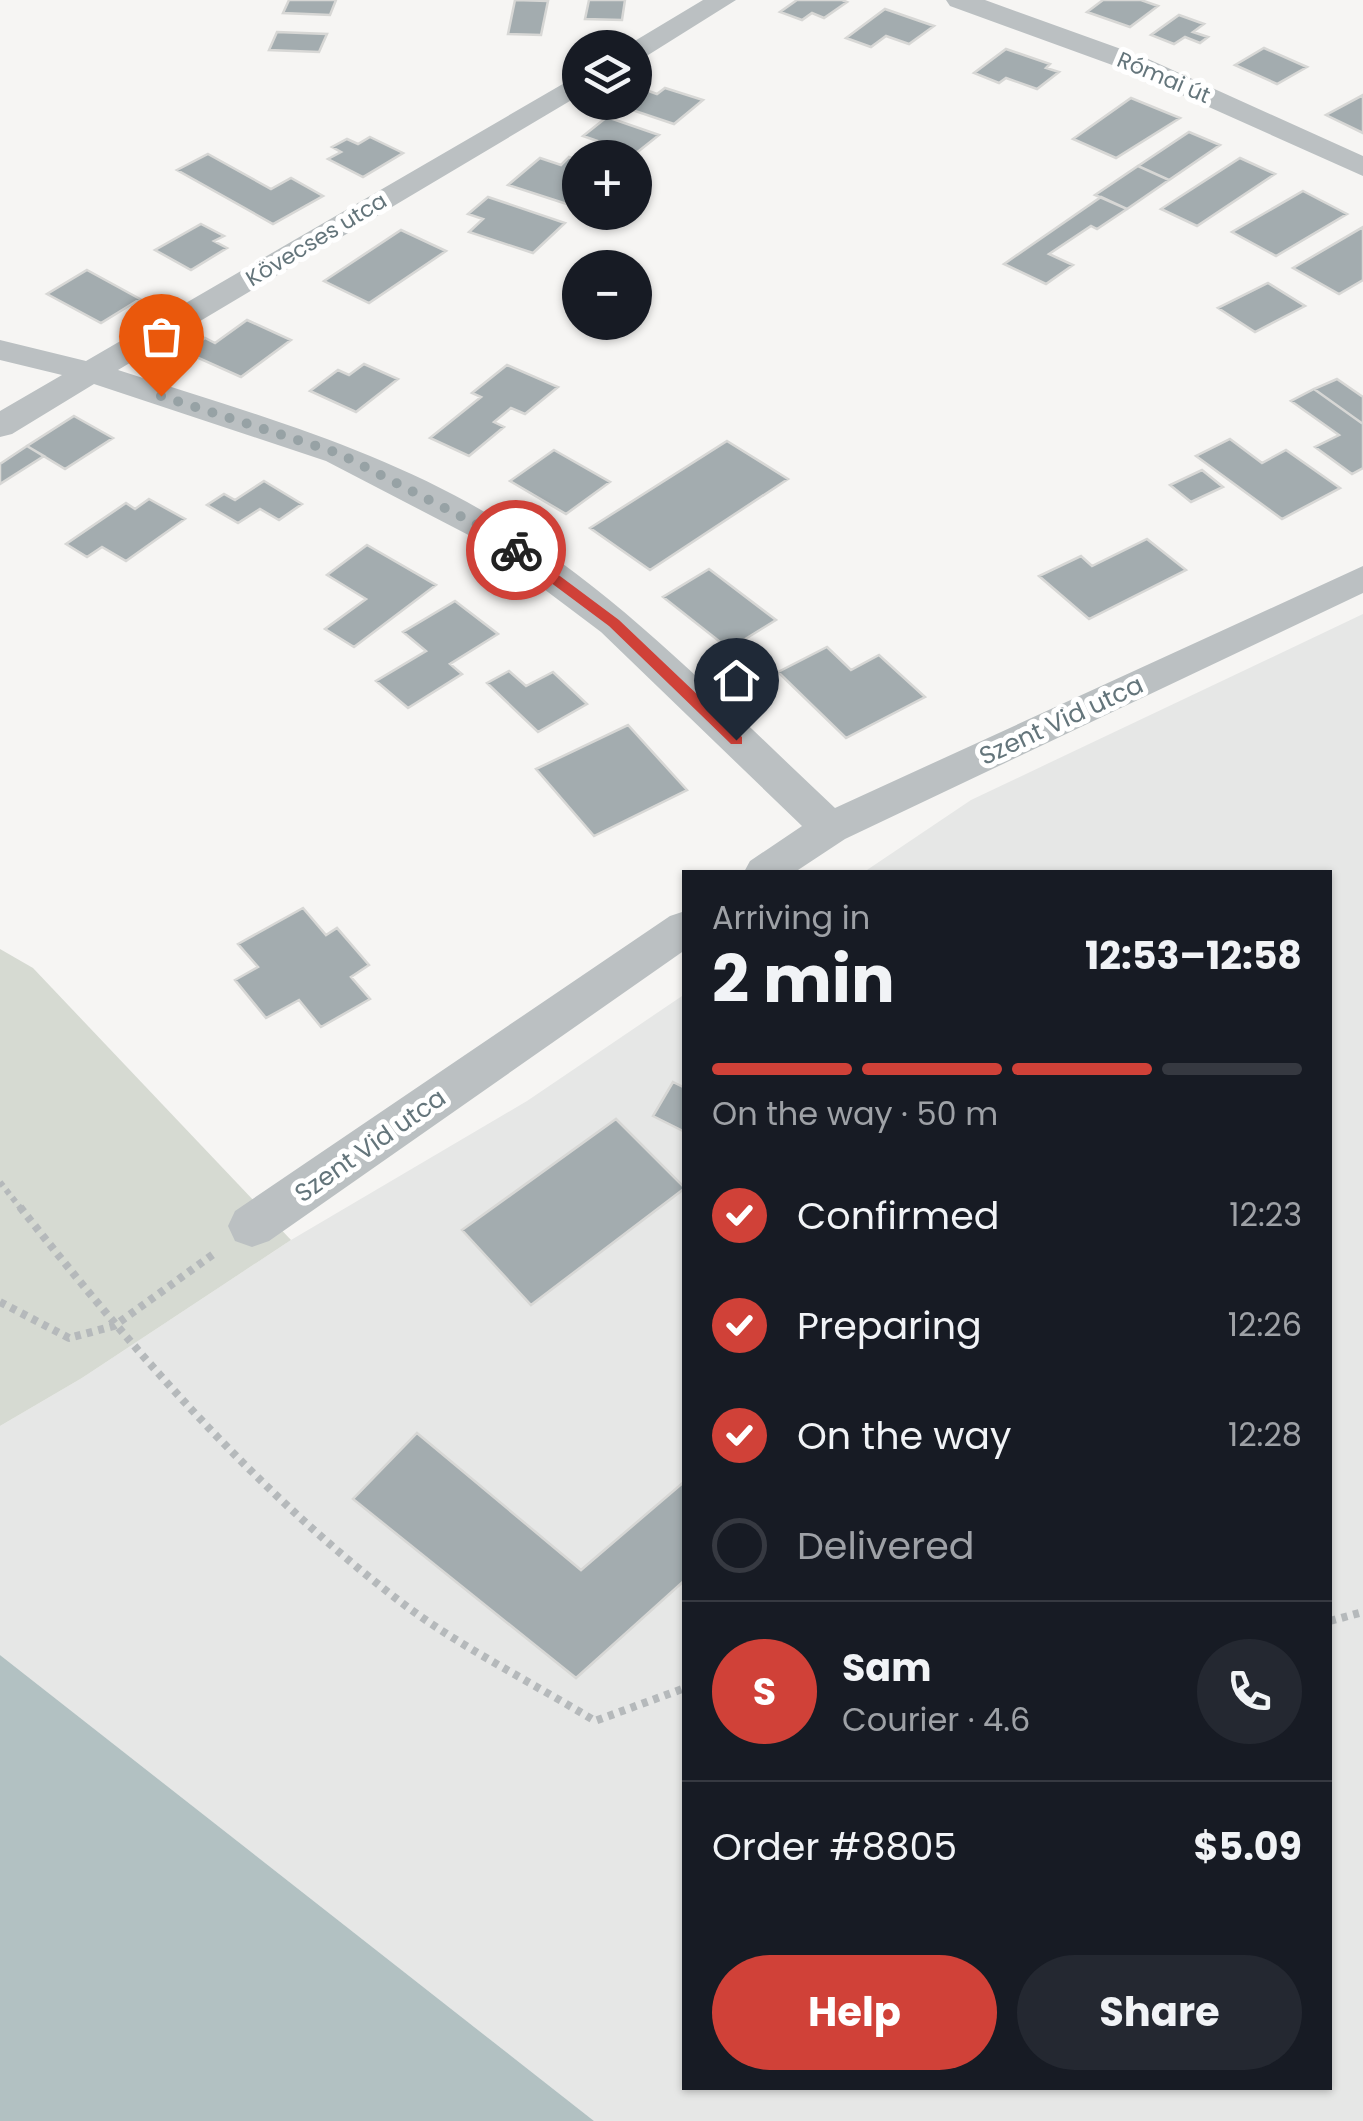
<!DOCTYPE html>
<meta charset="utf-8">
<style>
:root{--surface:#171b24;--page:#242831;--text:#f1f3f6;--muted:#9ea1a6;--line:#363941;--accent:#d04138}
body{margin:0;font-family:Poppins,sans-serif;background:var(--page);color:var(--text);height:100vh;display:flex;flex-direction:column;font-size:38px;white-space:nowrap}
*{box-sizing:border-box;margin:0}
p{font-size:32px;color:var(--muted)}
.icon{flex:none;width:55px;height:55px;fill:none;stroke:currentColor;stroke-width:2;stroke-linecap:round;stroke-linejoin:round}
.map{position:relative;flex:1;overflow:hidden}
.panel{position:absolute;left:682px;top:870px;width:650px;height:1220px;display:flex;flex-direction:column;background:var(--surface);border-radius:0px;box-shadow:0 2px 8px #0004}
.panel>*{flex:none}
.controls{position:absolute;left:562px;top:30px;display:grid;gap:20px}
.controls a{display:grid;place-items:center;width:90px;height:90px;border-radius:50%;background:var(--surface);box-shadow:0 2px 8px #0004;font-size:50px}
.pin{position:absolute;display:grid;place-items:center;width:85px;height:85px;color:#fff;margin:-102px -42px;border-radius:50% 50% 50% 0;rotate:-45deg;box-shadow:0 0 10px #0007}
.pin .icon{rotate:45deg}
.courier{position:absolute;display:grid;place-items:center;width:100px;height:100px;margin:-50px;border:8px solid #d04138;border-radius:50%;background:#fff;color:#222;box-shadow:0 2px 12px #0007}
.headline em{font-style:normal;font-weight:700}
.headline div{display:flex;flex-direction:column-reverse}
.headline{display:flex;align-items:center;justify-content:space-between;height:170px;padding:0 30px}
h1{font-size:65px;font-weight:700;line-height:75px}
.bar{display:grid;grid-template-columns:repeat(4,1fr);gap:15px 10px;align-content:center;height:120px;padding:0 30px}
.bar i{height:12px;border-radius:8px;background:var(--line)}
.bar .selected{background:var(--accent)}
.bar p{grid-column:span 4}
.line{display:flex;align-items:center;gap:25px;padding:0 30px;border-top:2px solid var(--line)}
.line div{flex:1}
.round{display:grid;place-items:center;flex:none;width:105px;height:105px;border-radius:52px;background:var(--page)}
ol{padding:0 30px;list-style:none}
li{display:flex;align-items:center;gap:30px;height:110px}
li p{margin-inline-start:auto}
li .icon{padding:10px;border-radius:50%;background:var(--accent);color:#fff;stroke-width:4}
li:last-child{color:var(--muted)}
li i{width:55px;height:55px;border:5px solid var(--line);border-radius:50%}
.primary-button{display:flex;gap:20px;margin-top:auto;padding:20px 30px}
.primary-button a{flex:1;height:115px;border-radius:60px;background:var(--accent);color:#fff;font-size:40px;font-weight:700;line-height:115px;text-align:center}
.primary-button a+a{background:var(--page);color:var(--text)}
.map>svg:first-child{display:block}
.built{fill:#e6e7e6}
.green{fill:#d6dad2}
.water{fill:#b2c1c2}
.building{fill:#a3acaf;stroke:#d7d7d5;stroke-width:2.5}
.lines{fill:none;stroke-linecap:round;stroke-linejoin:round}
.path-far1{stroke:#b5b9bb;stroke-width:6;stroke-dasharray:5 5;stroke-linecap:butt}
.path{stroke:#b5b9bb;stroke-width:8;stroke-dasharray:6 6;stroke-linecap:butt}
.minor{fill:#bbc0c2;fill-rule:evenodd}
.route{fill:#d04138}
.done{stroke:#97a2a5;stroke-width:10;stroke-dasharray:0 18}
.labels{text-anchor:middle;stroke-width:10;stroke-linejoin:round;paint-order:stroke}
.far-street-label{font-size:22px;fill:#64757b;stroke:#fff}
.street-label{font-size:25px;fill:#64757b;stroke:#fff}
</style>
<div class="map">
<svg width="1363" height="2121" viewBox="0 0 1363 2121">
<rect width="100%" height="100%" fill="#f6f5f3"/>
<path class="built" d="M 1363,614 L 1363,2121 L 594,2121 L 0,1655 L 0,1426 L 82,1378 L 291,1240 L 527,1101 L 685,994 L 685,2088 L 1330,2088 L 1330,872 L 864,872 L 971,800 Z"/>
<path class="green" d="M 0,949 L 33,968 L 291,1240 L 82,1378 L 0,1426 Z"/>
<path class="water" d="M 0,1655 L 594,2121 L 0,2121 Z"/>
<path class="building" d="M 289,0 L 336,0 L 330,15 L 283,13 Z
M 515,0 L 548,1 L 541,35 L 508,34 Z
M 589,0 L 625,0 L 622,20 L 585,19 Z
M 797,0 L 842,0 L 847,2 L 824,18 L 812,13 L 802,20 L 780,12 Z
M 1103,0 L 1141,0 L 1158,6 L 1130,27 L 1087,12 Z
M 885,9 L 934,26 L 909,44 L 886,36 L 871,47 L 846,38 Z
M 1179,15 L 1204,24 L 1193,32 L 1208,37 L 1200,43 L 1185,37 L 1174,44 L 1151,35 Z
M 277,32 L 327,34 L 319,52 L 269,50 Z
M 1264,48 L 1307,67 L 1277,84 L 1235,65 Z
M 1006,49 L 1050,64 L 1046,68 L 1059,72 L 1037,89 L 1006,78 L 999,83 L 974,73 Z
M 665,88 L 703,100 L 674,124 L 620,106 L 635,102 L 635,94 L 643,89 L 657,94 Z
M 1363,95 L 1363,133 L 1326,115 Z
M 1131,98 L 1180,118 L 1116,158 L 1073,139 Z
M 607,117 L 659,135 L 635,154 L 583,136 Z
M 1189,132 L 1220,145 L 1169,180 L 1138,166 Z
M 370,137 L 403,153 L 363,177 L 328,159 L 341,152 L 332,147 L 347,139 L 358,144 Z
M 208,154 L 271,189 L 291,178 L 323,196 L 273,224 L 177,170 Z
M 569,157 L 580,161 L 580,200 L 573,206 L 508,185 L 540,158 L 561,165 Z
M 1240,158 L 1275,174 L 1197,226 L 1161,209 Z
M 1138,166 L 1169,180 L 1127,209 L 1095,195 Z
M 1303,191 L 1347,214 L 1276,256 L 1232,232 Z
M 488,197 L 565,223 L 533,253 L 469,232 L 483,219 L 468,214 Z
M 1101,197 L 1127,209 L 1097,229 L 1091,226 L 1049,254 L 1073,265 L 1046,284 L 1004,264 Z
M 201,224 L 224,236 L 214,241 L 227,248 L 191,270 L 155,250 Z
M 1363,227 L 1363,280 L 1339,294 L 1293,268 Z
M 401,230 L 446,251 L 369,303 L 324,281 Z
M 87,270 L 140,299 L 101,323 L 47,294 Z
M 1268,283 L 1305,306 L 1255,332 L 1218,308 Z
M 247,320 L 291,340 L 241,377 L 185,352 L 205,338 L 215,343 Z
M 364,364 L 398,379 L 356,412 L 310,391 L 338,370 L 349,375 Z
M 507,365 L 558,387 L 525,414 L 511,408 L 494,422 L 504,427 L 469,456 L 430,438 L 481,397 L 472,393 Z
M 1337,379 L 1363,397 L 1363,424 L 1314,389 Z
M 1314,389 L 1363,424 L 1363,468 L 1352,474 L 1315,447 L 1339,435 L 1291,401 Z
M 74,416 L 113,438 L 65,469 L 27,446 Z
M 1230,439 L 1262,463 L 1286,450 L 1340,488 L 1282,519 L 1196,456 Z
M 727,441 L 788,479 L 650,570 L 590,528 Z
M 27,446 L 44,456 L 0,484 L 0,464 Z
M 554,450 L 610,482 L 566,514 L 510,481 Z
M 1202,470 L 1223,487 L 1191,502 L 1170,485 Z
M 264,481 L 302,504 L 279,520 L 260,509 L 238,523 L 207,505 L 224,494 L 235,500 Z
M 149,499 L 185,519 L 126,561 L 102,547 L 87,557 L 66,544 L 126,503 L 135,509 Z
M 1147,539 L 1186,570 L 1089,619 L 1039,576 L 1081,556 L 1092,566 Z
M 367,545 L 436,585 L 354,647 L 325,629 L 366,599 L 327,575 Z
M 709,569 L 776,620 L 729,649 L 663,597 Z
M 455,601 L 498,634 L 450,664 L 462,674 L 408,708 L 376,681 L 426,651 L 403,632 Z
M 827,647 L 851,670 L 879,655 L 925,697 L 846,738 L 778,672 Z
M 509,671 L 526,686 L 553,672 L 587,704 L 538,732 L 487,683 Z
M 628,725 L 687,790 L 594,836 L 536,769 Z
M 303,908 L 326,935 L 337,928 L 369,965 L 351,977 L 370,999 L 321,1027 L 299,1000 L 266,1018 L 235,980 L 258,967 L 238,944 Z
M 673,1082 L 685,1088 L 685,1132 L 653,1116 Z
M 616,1119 L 685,1188 L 531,1305 L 462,1230 Z
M 417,1433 L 581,1570 L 685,1481 L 685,1580 L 576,1678 L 353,1499 Z"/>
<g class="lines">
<path class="path-far1" d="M 0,1182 L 22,1210"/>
<path class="path" d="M 20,1207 C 135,1353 257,1493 406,1606 C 464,1649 533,1683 595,1721 L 685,1688
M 0,1302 L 69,1338 L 114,1326 L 215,1253
M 1330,1621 L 1363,1612"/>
<path class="minor" d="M 703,0 L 736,0 L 645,57 L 635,59 L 635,48 L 623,48 Z
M 946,0 L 985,0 L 1146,58 L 1363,156 L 1363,176 L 1126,70 L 950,6 Z
M 580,74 L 580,95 L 118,370 C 251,413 387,450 506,525 C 629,602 730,710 835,808 L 1363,566 L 1363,593 L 845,839 L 795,872 L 744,872 L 750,861 L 802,826 L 601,632 L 480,541 L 326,461 L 94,384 L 12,434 L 0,437 L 0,411 L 62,375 L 0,360 L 0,340 L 86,361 Z
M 685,911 L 685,950 L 269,1241 L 252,1247 L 235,1241 L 228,1226 L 235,1211 L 670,916 Z"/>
</g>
<path class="route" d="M 511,547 L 521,547 L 619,620 L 742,737 L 742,744 L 731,744 L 609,626 L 511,553 Z"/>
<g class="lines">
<path class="done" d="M 161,396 L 338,453 L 493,533 L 516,550"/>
</g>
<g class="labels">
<g class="far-street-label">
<text transform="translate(1164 77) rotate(23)" y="8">Római út</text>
<text transform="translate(316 239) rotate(-31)" y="8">Kövecses utca</text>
</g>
<g class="street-label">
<text transform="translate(1061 720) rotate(-25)" y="9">Szent Vid utca</text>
<text transform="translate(370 1145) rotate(-35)" y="9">Szent Vid utca</text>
</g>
</g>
</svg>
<div class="controls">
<a><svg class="icon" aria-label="layers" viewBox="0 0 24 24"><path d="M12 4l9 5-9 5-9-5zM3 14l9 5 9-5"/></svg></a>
<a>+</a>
<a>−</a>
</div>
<div class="pin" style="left:161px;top:396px;background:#ea580c"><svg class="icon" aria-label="bag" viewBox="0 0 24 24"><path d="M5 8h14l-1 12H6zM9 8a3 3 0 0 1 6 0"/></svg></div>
<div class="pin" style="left:736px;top:740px;background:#1f2937"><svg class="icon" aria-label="home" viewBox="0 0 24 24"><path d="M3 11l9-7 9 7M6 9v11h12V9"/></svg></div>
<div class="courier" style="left:516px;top:550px"><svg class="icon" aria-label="bike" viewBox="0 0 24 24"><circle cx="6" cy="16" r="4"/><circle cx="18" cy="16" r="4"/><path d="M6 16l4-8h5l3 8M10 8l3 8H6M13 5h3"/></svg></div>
<section class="panel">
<div class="headline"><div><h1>2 min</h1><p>Arriving in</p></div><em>12:53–12:58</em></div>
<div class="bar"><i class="selected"></i><i class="selected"></i><i class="selected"></i><i></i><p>On the way · 50 m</p></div>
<ol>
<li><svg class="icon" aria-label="check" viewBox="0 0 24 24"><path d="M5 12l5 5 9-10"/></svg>Confirmed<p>12:23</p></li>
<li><svg class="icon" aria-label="check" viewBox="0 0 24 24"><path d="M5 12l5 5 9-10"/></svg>Preparing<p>12:26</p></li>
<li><svg class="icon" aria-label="check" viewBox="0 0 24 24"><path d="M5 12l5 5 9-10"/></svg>On the way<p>12:28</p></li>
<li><i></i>Delivered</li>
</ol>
<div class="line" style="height:180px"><b class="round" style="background:var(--accent);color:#fff">S</b><div><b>Sam</b><p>Courier · 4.6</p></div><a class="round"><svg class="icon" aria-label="phone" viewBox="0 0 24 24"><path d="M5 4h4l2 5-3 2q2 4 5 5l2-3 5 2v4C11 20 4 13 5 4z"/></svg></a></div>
<div class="line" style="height:130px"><div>Order #8805</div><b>$5.09</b></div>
<div class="primary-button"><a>Help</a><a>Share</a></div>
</section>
</div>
